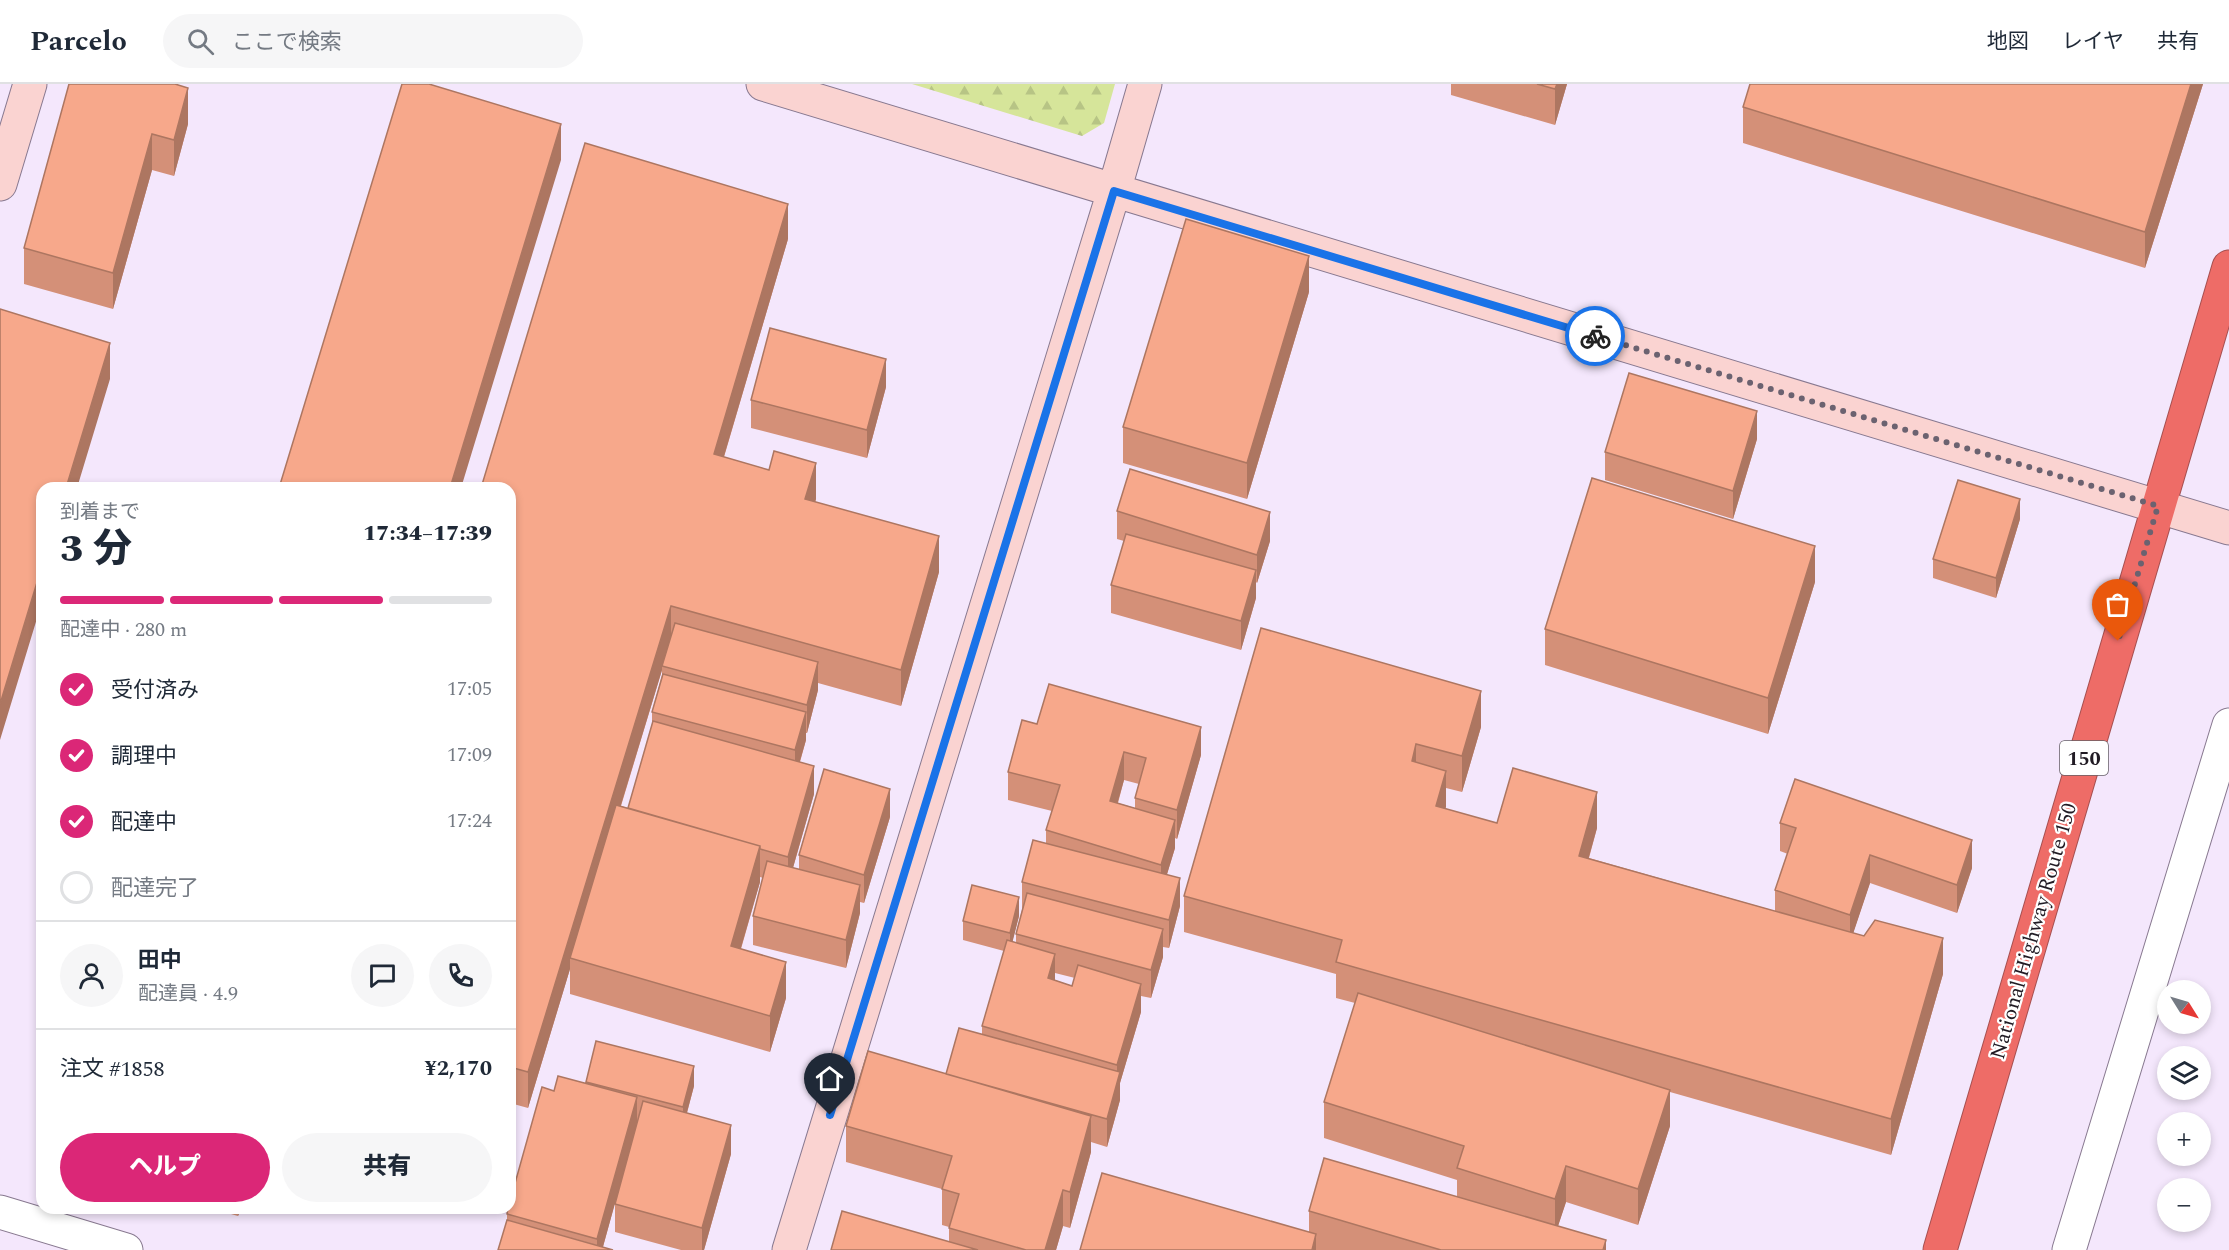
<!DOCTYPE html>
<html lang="ja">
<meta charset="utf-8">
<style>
:root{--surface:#fff;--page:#f6f6f7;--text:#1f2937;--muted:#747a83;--line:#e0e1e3;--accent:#db2777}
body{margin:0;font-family:Spectral,"Noto Sans JP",serif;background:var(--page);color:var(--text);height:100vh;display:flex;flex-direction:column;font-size:22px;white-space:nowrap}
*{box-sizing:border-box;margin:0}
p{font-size:20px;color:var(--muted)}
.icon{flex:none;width:33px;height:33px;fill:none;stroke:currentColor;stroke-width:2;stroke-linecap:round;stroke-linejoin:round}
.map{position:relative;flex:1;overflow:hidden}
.panel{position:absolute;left:36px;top:398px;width:480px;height:732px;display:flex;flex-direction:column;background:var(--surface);border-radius:18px;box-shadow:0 3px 9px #0003}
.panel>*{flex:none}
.needle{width:39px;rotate:127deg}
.controls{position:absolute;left:2157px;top:896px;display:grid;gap:12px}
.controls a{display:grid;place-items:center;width:54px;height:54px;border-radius:50%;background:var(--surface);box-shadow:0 3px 9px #0003;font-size:30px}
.pin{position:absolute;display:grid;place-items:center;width:51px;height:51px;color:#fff;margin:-62px -26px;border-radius:50% 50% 50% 0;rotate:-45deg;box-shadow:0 0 6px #0007}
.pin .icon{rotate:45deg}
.courier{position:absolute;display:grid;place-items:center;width:60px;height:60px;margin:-30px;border:4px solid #1a73e8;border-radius:50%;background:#fff;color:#222;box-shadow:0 2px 8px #0007}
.summary em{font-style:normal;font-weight:800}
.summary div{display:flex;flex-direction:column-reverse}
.summary{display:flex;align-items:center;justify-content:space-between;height:102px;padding:0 24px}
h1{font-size:39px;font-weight:800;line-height:45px}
.bar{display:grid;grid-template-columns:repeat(4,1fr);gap:9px 6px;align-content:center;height:72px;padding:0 24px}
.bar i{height:8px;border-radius:4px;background:var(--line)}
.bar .current{background:var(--accent)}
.bar p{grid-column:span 4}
.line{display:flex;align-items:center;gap:15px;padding:0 24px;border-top:2px solid var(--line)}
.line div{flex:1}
.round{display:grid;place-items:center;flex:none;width:63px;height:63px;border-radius:32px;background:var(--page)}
ol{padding:0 24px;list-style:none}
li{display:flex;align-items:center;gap:18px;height:66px}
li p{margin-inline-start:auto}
li .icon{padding:6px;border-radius:50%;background:var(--accent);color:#fff;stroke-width:4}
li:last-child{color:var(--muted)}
li i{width:33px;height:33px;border:3px solid var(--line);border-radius:50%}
.action{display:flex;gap:12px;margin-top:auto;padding:12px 24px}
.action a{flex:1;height:69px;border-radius:36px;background:var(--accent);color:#fff;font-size:24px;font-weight:800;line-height:69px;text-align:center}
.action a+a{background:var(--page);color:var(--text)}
header{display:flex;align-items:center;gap:36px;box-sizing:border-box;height:84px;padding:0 30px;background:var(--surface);border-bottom:2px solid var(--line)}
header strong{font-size:28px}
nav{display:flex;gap:33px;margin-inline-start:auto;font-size:21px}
.search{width:420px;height:54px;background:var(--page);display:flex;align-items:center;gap:15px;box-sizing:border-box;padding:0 21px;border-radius:33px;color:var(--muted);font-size:22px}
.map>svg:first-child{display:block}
.forest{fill:url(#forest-firs)}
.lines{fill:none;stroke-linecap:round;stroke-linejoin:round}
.street-casing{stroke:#887990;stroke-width:35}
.secondary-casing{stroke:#887990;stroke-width:35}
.highway-casing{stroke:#a65050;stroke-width:35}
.street{stroke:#fff;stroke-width:33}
.secondary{stroke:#fad3d1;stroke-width:33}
.highway{stroke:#ee6c67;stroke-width:33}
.wall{fill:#d49078;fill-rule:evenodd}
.shaded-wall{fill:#ad7661}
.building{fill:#f7a88b;stroke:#ad7661;stroke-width:1.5}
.done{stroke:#6b6270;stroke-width:6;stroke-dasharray:0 10.8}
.route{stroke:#1a73e8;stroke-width:8}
.labels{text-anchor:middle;stroke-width:4.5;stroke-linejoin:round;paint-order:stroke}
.shield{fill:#fff;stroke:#645f66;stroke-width:1.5}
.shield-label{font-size:20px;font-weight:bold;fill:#211b24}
.street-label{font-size:21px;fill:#211b24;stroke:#fff}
</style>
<header>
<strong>Parcelo</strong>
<div class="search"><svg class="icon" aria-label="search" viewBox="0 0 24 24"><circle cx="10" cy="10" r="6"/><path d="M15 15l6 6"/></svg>ここで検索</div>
<nav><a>地図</a><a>レイヤ</a><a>共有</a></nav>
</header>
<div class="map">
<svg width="2229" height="1166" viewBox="0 0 2229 1166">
<defs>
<pattern id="forest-firs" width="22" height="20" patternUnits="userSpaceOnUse" patternTransform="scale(1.5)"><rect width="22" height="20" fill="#d6e59a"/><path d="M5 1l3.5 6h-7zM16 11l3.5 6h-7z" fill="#b7c485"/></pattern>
</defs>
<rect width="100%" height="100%" fill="#f4e7fc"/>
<path class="forest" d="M 912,0 L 1115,0 L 1104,39 L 1082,52 Z"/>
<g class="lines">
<defs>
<path id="street" d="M 0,1128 L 126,1166
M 2069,1166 L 2229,641"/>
<path id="secondary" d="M 763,0 L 2229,444
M 0,100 L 30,0
M 789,1166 L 1114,107 L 1145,0"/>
<path id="highway" d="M 1940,1166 L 2229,183"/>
</defs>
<use href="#street" class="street-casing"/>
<use href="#secondary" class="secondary-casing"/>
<use href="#highway" class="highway-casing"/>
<use href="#street" class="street"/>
<use href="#secondary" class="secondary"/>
<use href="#highway" class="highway"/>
</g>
<path class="wall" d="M 69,0 L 188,40 L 174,92 L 152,86 L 113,225 L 24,200 L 24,164 Z
M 1451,0 L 1567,0 L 1555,41 L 1451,11 Z
M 2203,0 L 2145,184 L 1743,59 L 1743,23 Z
M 788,155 L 724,373 L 769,386 L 816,415 L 815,418 L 939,488 L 901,622 L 818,599 L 818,606 L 807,649 L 806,649 L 806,656 L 800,678 L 814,710 L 793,784 L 799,785 L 799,771 L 890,733 L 864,819 L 860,818 L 860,829 L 846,884 L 753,861 L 753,832 L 763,794 L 760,793 L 760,798 L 741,865 L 786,914 L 770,968 L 570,910 L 570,885 L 528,1024 L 510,1019 L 510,404 ZM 662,586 L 662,591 L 652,628 L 652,640 L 628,724 L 621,722 Z
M 1309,208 L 1247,415 L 1123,379 L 1123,343 Z
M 886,303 L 867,374 L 751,344 L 751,316 Z
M 1757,355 L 1733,435 L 1605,396 L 1605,368 Z
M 1117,427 L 1270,457 L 1257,499 L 1256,498 L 1256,514 L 1241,566 L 1111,529 L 1111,501 L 1124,457 L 1117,455 Z
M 2020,435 L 1996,514 L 1933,494 L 1933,475 Z
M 1815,498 L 1768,650 L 1545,581 L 1545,545 Z
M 1261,544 L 1481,643 L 1462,708 L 1446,704 L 1445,725 L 1497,739 L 1597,744 L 1589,774 L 1775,827 L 1775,806 L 1788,770 L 1780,767 L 1780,739 L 1972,784 L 1957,829 L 1870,799 L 1853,849 L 1943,890 L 1891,1071 L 1670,1008 L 1670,1042 L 1638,1141 L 1566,1118 L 1558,1142 L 1606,1166 L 1316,1166 L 1309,1148 L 1309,1127 L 1457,1112 L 1457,1096 L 1324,1054 L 1324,1018 L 1355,919 L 1336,914 L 1336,890 L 1184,848 L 1184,812 Z
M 1037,640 L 1201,671 L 1177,755 L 1175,754 L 1175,764 L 1167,790 L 1180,822 L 1169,864 L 1163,863 L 1163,873 L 1151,914 L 1141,912 L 1141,928 L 1120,999 L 1120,1016 L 1107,1063 L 1091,1058 L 1091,1068 L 1070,1144 L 1063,1142 L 1056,1166 L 831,1166 L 949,1158 L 949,1143 L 942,1141 L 942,1105 L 846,1078 L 846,1042 L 946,990 L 982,950 L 982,942 L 1004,867 L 963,856 L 963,837 L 1019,832 L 1012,858 L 1016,859 L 1016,850 L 1022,826 L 1022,798 L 1046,760 L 1046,746 L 1052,727 L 1008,716 L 1008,688 ZM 1124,696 L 1139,700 L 1135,714 L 1135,724 L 1118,719 ZM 1055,889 L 1075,894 L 1072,902 L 1055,896 Z
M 586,999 L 694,1002 L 687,1029 L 731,1070 L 704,1166 L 681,1166 L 615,1148 L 615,1120 L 621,1096 L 603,1163 L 507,1136 L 507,1130 L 554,1007 Z
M 210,1124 L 241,1124 L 238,1132 Z"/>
<path class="shaded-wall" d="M 1557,0 L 1567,0 L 1555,41 L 1555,5 Z
M 2191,0 L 2203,0 L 2145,184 L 2145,148 Z
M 188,4 L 188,40 L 174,92 L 174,56 Z
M 561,40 L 561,76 L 461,404 L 450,404 Z
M 152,50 L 152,86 L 113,225 L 113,189 Z
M 788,120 L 788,155 L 714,406 L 714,370 Z
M 1309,172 L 1309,208 L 1247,415 L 1247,379 Z
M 110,259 L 110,295 L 77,404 L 66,404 Z
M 886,275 L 886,303 L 867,374 L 867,346 Z
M 1757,327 L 1757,355 L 1733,435 L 1733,407 Z
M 816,379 L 816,415 L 805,451 L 805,415 Z
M 2020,415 L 2020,435 L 1996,514 L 1996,494 Z
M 1270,428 L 1270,457 L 1257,499 L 1257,471 Z
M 939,452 L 939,488 L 901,622 L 901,586 Z
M 1815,462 L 1815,498 L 1768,650 L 1768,614 Z
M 42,482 L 42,518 L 0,656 L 0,620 Z
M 1256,486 L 1256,514 L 1241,566 L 1241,537 Z
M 671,522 L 671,558 L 662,582 L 662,586 L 574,875 L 570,874 L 570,885 L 528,1024 L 528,988 Z
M 818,578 L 818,606 L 807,649 L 807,621 Z
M 1481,607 L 1481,643 L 1462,708 L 1462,672 Z
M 806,628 L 806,656 L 795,694 L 795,666 Z
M 1201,643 L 1201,671 L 1177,755 L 1177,726 Z
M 1416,660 L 1416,696 L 1412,677 Z
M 1124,668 L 1124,696 L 1110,745 L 1110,717 Z
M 814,682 L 814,710 L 788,801 L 788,773 Z
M 1446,687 L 1446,723 L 1436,758 L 1436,722 Z
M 890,705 L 890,733 L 864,819 L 864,791 Z
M 1597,708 L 1597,744 L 1579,808 L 1579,772 Z
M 1175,736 L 1175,764 L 1161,810 L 1161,781 Z
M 1972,756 L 1972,784 L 1957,829 L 1957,801 Z
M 760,762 L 760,798 L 731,898 L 731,862 Z
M 1870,771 L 1870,799 L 1850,859 L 1850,831 Z
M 1180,794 L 1180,822 L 1169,864 L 1169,836 Z
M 860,801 L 860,829 L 846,884 L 846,856 Z
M 1019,813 L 1019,832 L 1010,868 L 1010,849 Z
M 1163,845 L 1163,873 L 1151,914 L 1151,886 Z
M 1943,854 L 1943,890 L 1891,1071 L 1891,1035 Z
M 1055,870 L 1055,898 L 1048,894 Z
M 786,878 L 786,914 L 770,968 L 770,932 Z
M 1141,900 L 1141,928 L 1120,999 L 1120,1016 L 1107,1063 L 1107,1035 L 1117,999 L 1117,981 Z
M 694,982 L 694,1002 L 683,1043 L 683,1023 Z
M 1670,1006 L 1670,1042 L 1638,1141 L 1638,1105 Z
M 637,1013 L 637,1041 L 602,1166 L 597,1166 L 597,1155 Z
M 1091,1032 L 1091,1068 L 1070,1144 L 1070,1108 Z
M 731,1041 L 731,1070 L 704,1166 L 702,1166 L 702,1144 Z
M 1566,1082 L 1566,1118 L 1555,1151 L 1555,1115 Z
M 1063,1106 L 1063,1142 L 1056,1166 L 1045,1166 Z
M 238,1124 L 241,1124 L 238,1132 Z
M 1316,1150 L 1316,1166 L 1312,1166 Z
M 1606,1156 L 1606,1166 L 1603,1166 Z"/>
<path class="building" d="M 69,0 L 175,0 L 188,4 L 174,56 L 152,50 L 113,189 L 24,164 Z
M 402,0 L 429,0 L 561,40 L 450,404 L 279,404 Z
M 1537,0 L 1557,0 L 1555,5 Z
M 1750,0 L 2191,0 L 2145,148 L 1743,23 Z
M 585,59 L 788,120 L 714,370 L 769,386 L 774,367 L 816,379 L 805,415 L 939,452 L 901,586 L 671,522 L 528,988 L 510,983 L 510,404 L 481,404 Z
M 1186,135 L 1309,172 L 1247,379 L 1123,343 Z
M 0,225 L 110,259 L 66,404 L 42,404 L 42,482 L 0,620 Z
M 770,244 L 886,275 L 867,346 L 751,316 Z
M 1629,289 L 1757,327 L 1733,407 L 1605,368 Z
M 1130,385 L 1270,428 L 1257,471 L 1117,427 Z
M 1592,394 L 1815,462 L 1768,614 L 1545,545 Z
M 1958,396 L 2020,415 L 1996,494 L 1933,475 Z
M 1126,450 L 1256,486 L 1241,537 L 1111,501 Z
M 675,539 L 818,578 L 807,621 L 662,582 Z
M 1261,544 L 1481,607 L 1462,672 L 1416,660 L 1412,677 L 1446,687 L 1436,722 L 1497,739 L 1513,684 L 1597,708 L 1579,772 L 1864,852 L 1875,836 L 1943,854 L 1891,1035 L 1336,878 L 1342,856 L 1184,812 Z
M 663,590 L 806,628 L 795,666 L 652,628 Z
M 1049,600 L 1201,643 L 1177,726 L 1135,714 L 1146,674 L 1124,668 L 1110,717 L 1175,736 L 1161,781 L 1046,746 L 1060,701 L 1008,688 L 1022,636 L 1037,640 Z
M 653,637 L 814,682 L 788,773 L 760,765 L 760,762 L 628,724 Z
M 824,685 L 890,705 L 864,791 L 799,771 Z
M 1795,695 L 1972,756 L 1957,801 L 1870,771 L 1850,831 L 1775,806 L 1796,744 L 1780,739 Z
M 616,721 L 760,762 L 731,862 L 786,878 L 770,932 L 570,874 Z
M 1033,756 L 1180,794 L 1169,836 L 1022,798 Z
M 767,777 L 860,801 L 846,856 L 753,832 Z
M 972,801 L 1019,813 L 1010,849 L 963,837 Z
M 1027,809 L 1163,845 L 1151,886 L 1016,850 Z
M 1007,856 L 1055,870 L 1048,894 L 1072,902 L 1078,881 L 1141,900 L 1117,981 L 982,942 Z
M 1358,909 L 1670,1006 L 1638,1105 L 1566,1082 L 1555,1115 L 1457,1084 L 1464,1062 L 1324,1018 Z
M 959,944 L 1120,988 L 1107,1035 L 946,990 Z
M 596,957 L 694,982 L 683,1023 L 586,998 Z
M 868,967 L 1091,1032 L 1070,1108 L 1063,1106 L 1045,1166 L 1026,1166 L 949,1144 L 959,1110 L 942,1105 L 952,1072 L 846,1042 Z
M 558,992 L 637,1013 L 597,1155 L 507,1130 L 508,1124 L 510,1124 L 510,1117 L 542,1003 L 554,1007 Z
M 643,1017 L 731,1041 L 702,1144 L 615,1120 Z
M 1324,1074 L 1606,1156 L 1603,1166 L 1441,1166 L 1309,1127 Z
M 1102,1089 L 1316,1150 L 1312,1166 L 1080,1166 Z
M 842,1127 L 978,1166 L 831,1166 Z
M 507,1136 L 613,1166 L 498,1166 Z"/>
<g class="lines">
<path class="done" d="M 1595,252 L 2158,422 L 2118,557"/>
<path class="route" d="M 830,1031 L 1114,107 L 1595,252"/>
</g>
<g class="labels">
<rect class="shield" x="2060" y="657" width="48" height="34" rx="4.5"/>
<g class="shield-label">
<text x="2084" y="681">150</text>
</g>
<g class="street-label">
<text transform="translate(2033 847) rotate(-74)" y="7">National Highway Route 150</text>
</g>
</g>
</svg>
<div class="controls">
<a><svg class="needle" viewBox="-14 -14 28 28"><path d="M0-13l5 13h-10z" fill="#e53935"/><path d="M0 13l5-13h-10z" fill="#747a83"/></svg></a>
<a><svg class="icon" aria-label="layers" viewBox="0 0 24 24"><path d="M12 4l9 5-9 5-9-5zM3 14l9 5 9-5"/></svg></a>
<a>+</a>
<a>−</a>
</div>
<div class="pin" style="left:2118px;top:557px;background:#ea580c"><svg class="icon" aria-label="bag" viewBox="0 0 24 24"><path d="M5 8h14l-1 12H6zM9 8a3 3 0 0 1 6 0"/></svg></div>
<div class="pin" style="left:830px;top:1031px;background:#1f2937"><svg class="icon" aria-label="home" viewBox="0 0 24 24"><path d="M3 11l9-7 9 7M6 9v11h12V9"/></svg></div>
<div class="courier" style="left:1595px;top:252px"><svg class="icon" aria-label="bike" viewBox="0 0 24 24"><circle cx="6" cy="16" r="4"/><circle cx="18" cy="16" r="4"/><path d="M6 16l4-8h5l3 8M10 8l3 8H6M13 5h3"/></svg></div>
<section class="panel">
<div class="summary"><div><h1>3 分</h1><p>到着まで</p></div><em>17:34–17:39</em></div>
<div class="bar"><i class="current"></i><i class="current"></i><i class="current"></i><i></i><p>配達中 · 280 m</p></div>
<ol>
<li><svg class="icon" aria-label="check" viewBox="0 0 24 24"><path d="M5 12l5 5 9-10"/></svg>受付済み<p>17:05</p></li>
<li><svg class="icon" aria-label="check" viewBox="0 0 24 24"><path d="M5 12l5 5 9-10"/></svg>調理中<p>17:09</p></li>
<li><svg class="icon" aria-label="check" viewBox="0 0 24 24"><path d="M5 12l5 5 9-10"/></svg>配達中<p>17:24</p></li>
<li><i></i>配達完了</li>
</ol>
<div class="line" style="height:108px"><a class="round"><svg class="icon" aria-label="person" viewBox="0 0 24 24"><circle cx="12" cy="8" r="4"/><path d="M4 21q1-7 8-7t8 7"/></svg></a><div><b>田中</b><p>配達員 · 4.9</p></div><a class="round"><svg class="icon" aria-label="chat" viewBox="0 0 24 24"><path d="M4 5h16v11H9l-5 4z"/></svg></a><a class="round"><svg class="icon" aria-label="phone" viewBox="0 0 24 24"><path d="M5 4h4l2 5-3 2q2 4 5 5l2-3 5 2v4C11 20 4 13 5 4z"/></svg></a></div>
<div class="line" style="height:78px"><div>注文 #1858</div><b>¥2,170</b></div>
<div class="action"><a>ヘルプ</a><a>共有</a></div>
</section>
</div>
